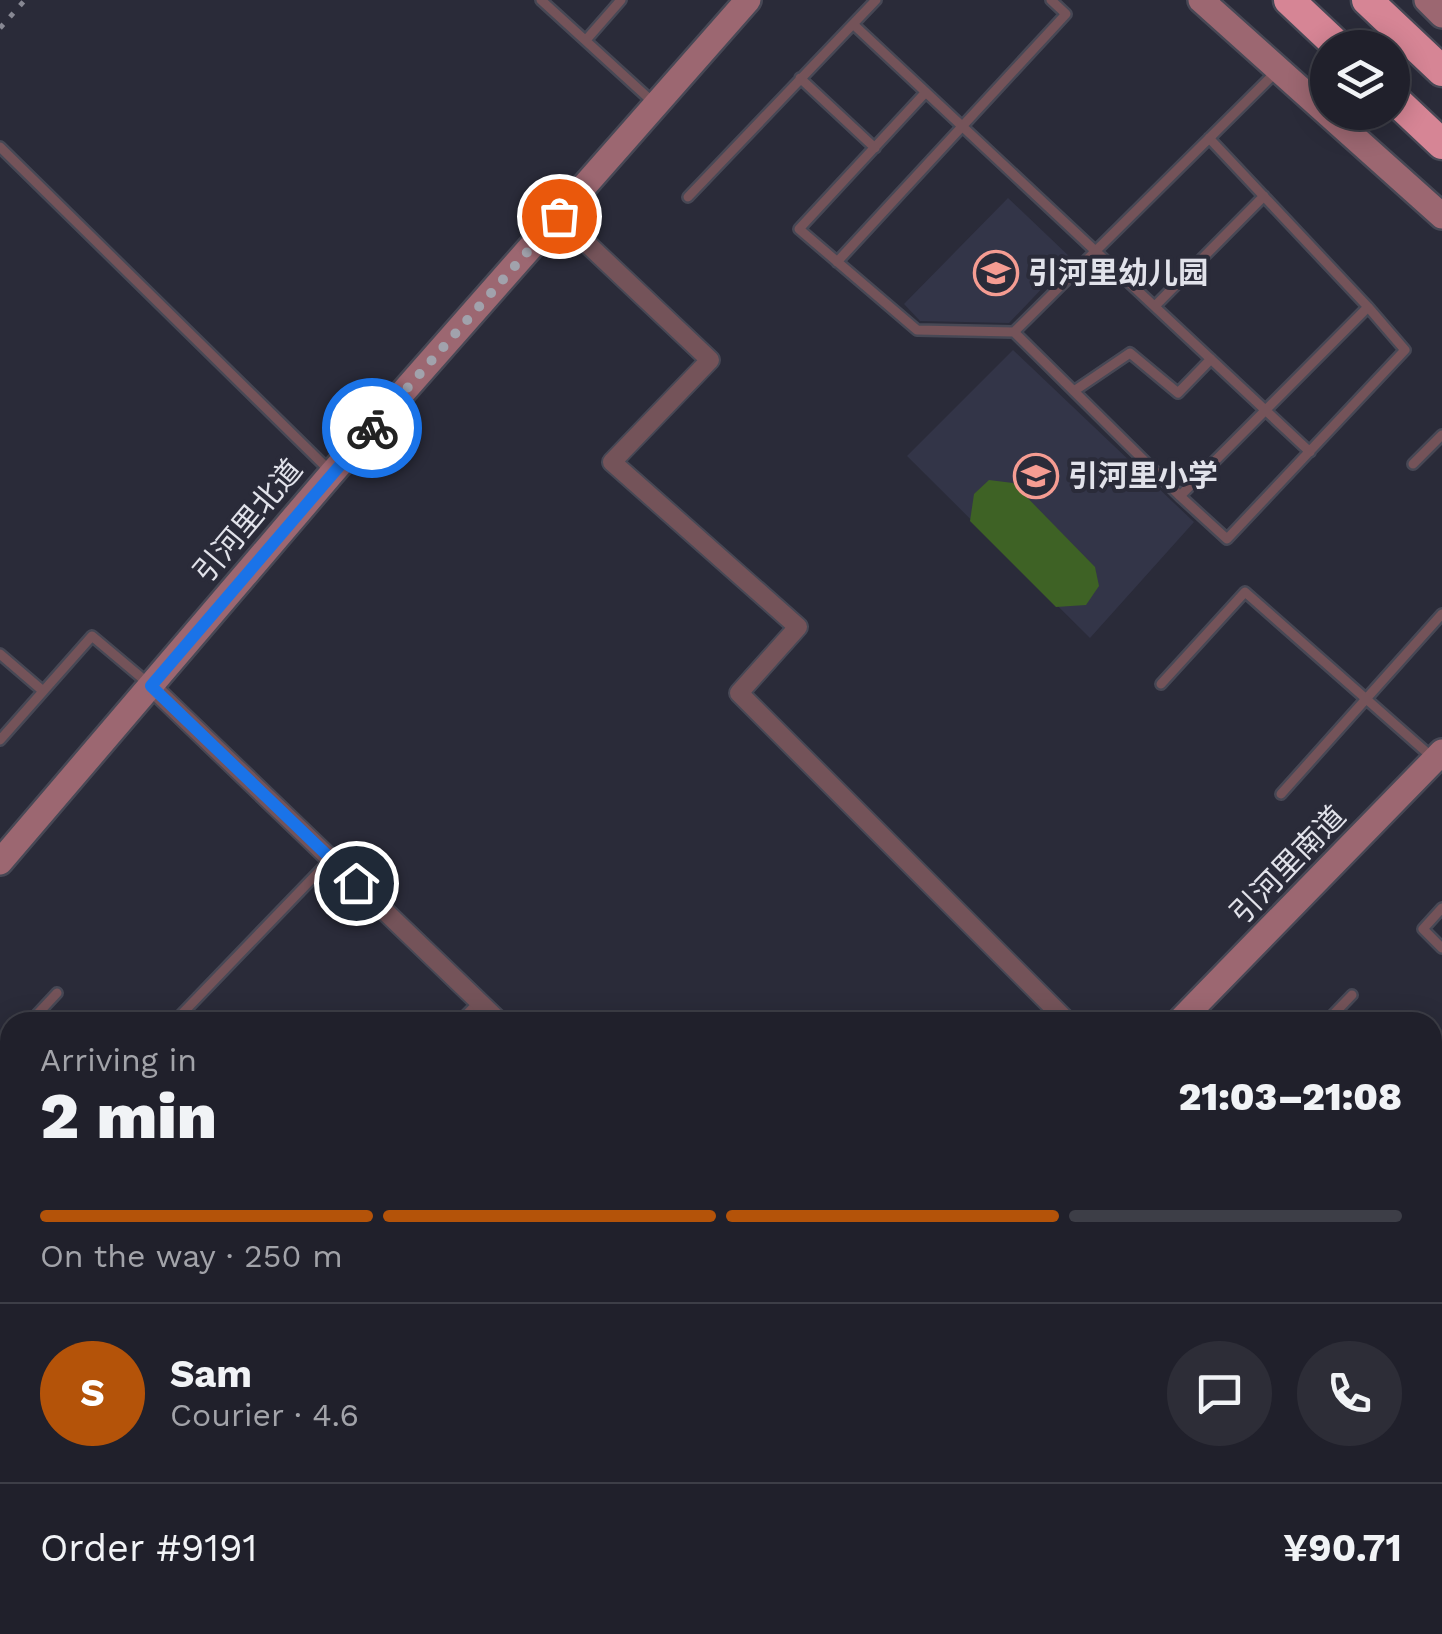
<!DOCTYPE html>
<meta charset="utf-8">
<style>
:root{--surface:#20202b;--page:#2d2d37;--text:#f1f3f6;--muted:#a2a3a9;--line:#3d3e47;--accent:#b45309}
body{margin:0;font-family:"Work Sans","Noto Sans SC",sans-serif;background:var(--page);color:var(--text);height:100vh;display:flex;flex-direction:column;font-size:38px;white-space:nowrap}
*{box-sizing:border-box;margin:0}
p{font-size:32px;color:var(--muted)}
.icon{flex:none;width:55px;height:55px;fill:none;stroke:currentColor;stroke-width:2;stroke-linecap:round;stroke-linejoin:round}
.map{position:relative;flex:1;overflow:hidden}
.drawer{position:absolute;left:0px;top:1012px;width:1442px;height:622px;display:flex;flex-direction:column;background:var(--surface);border-radius:30px 30px 0 0;box-shadow:0 5px 25px #0003,0 0 0 2px var(--line)}
.drawer>*{flex:none}
.controls{position:absolute;left:1310px;top:30px;display:grid;gap:20px}
.controls a{display:grid;place-items:center;width:100px;height:100px;border-radius:50%;background:var(--surface);box-shadow:0 5px 25px #0003,0 0 0 2px var(--line);font-size:50px}
.pin{position:absolute;display:grid;place-items:center;width:85px;height:85px;color:#fff;margin:-42px;border:5px solid #fff;border-radius:50%;box-shadow:0 2px 10px #0007}
.courier{position:absolute;display:grid;place-items:center;width:100px;height:100px;margin:-50px;border:8px solid #1a73e8;border-radius:50%;background:#fff;color:#222;box-shadow:0 2px 12px #0007}
.overview em{font-style:normal;font-weight:800}
.overview div{display:flex;flex-direction:column-reverse}
.overview{display:flex;align-items:center;justify-content:space-between;height:170px;padding:0 40px}
h1{font-size:65px;font-weight:800;line-height:75px}
.bar{display:grid;grid-template-columns:repeat(4,1fr);gap:15px 10px;align-content:center;height:120px;padding:0 40px}
.bar i{height:12px;border-radius:8px;background:var(--line)}
.bar .selected{background:var(--accent)}
.bar p{grid-column:span 4}
.line{display:flex;align-items:center;gap:25px;padding:0 40px;border-top:2px solid var(--line)}
.line div{flex:1}
.round{display:grid;place-items:center;flex:none;width:105px;height:105px;border-radius:52px;background:var(--page)}
.map>svg:first-child{display:block}
.built{fill:#333548}
.green{fill:#3e6225}
.water{fill:#0e4e53}
.lines{fill:none;stroke-linecap:round;stroke-linejoin:round}
.lane-casing{stroke:#474855;stroke-width:14}
.street-casing{stroke:#474855;stroke-width:22}
.secondary-casing{stroke:#474855;stroke-width:30}
.highway-casing{stroke:#474855;stroke-width:35}
.lane{stroke:#745359;stroke-width:9}
.street{stroke:#745359;stroke-width:18}
.secondary{stroke:#9c6771;stroke-width:25}
.highway{stroke:#d68595;stroke-width:30}
.rail{stroke:#878893;stroke-width:5;stroke-dasharray:5 10;stroke-linecap:butt}
.done{stroke:#a1a2ac;stroke-width:10;stroke-dasharray:0 18}
.route{stroke:#1a73e8;stroke-width:12}
.labels{text-anchor:middle;stroke-width:8;stroke-linejoin:round;paint-order:stroke}
.poi-label{font-size:30px;font-weight:bold;fill:#e1e2ea;stroke:#2a2b39;text-anchor:start}
.street-label{font-size:30px;fill:#e1e2ea;stroke:#2a2b39}
</style>
<div class="map">
<svg width="1442" height="1634" viewBox="0 0 1442 1634">
<rect width="100%" height="100%" fill="#2a2b39"/>
<path class="built" d="M 1008,198 L 1071,258 L 1009,323 L 920,321 L 904,304 Z
M 1013,350 L 1194,522 L 1090,638 L 907,456 Z"/>
<path class="green" d="M 989,480 L 1013,483 L 1095,567 L 1099,586 L 1086,605 L 1056,607 L 970,521 L 974,494 Z"/>
<path class="water" d="M 1442,1590 L 1442,1634 L 1348,1634 L 1342,1625 L 1432,1625 L 1433,1594 Z"/>
<g class="lines">
<defs>
<path id="lane" d="M 541,0 L 655,104
M 853,24 L 1310,452
M 586,40 L 621,0
M 800,78 L 875,148
M 925,93 L 799,229 L 917,330 L 1014,332 L 1180,496 L 1368,307 L 1209,138
M 0,147 L 330,471
M 688,197 L 876,0
M 837,262 L 1066,14 L 1051,0
M 1155,306 L 1264,196
M 1014,332 L 1278,70
M 1074,391 L 1130,353 L 1178,393 L 1211,359
M 1413,464 L 1442,435
M 1180,496 L 1227,539 L 1405,350 L 1368,307
M 0,654 L 43,691
M 1161,684 L 1245,592 L 1433,758
M 0,740 L 92,636 L 149,684
M 1281,794 L 1442,614
M 1442,908 L 1423,929 L 1442,948
M 30,1022 L 57,993
M 174,1022 L 331,859
M 459,1022 L 478,1003
M 1326,1022 L 1352,995
M 0,1056 L 10,1045
M 0,1207 L 10,1196
M 0,1379 L 10,1369
M 1432,1445 L 1442,1453
M 0,1518 L 10,1508
M 0,1542 L 10,1551
M 1148,1625 L 1158,1634
M 893,1634 L 901,1625"/>
<path id="street" d="M 559,217 L 710,360 L 612,462 L 798,627 L 739,693 L 1068,1022
M 151,686 L 500,1022"/>
<path id="secondary" d="M 1201,0 L 1442,216
M 1427,0 L 1442,15
M 0,862 L 332,473 L 748,0
M 1179,1022 L 1442,752
M 1432,1359 L 1442,1368
M 19,1625 L 31,1634
M 531,1625 L 540,1634 L 593,1625
M 176,1634 L 184,1625"/>
<path id="highway" d="M 1289,0 L 1340,48
M 1367,0 L 1442,71
M 1392,97 L 1442,144"/>
</defs>
<use href="#lane" class="lane-casing"/>
<use href="#street" class="street-casing"/>
<use href="#secondary" class="secondary-casing"/>
<use href="#highway" class="highway-casing"/>
<use href="#lane" class="lane"/>
<use href="#street" class="street"/>
<use href="#secondary" class="secondary"/>
<use href="#highway" class="highway"/>
<path class="rail" d="M 0,28 L 25,0"/>
</g>
<g class="lines">
<path class="done" d="M 372,428 L 559,216"/>
<path class="route" d="M 356,883 L 151,686 L 372,428"/>
</g>
<defs>
<symbol id="school-ring" viewBox="-11 -11 22 22"><circle r="9.5" fill="#2a2b39" stroke="#f59c92" stroke-width="1.5"/><path d="M0-5L7-2L0 1L-7-2ZM-4 1L0 2.5L4 1V4Q0 6-4 4Z" fill="#f59c92"/></symbol>
</defs>
<g fill-rule="evenodd">
<use href="#school-ring" x="971" y="248" width="50" height="50"/>
<use href="#school-ring" x="1011" y="451" width="50" height="50"/>
</g>
<g class="labels">
<g class="poi-label">
<text x="1028" y="283">引河里幼儿园</text>
<text x="1068" y="486">引河里小学</text>
</g>
<g class="street-label">
<text transform="translate(248 521) rotate(-50)" y="10">引河里北道</text>
<text transform="translate(1288 865) rotate(-46)" y="10">引河里南道</text>
</g>
</g>
</svg>
<div class="controls">
<a><svg class="icon" aria-label="layers" viewBox="0 0 24 24"><path d="M12 4l9 5-9 5-9-5zM3 14l9 5 9-5"/></svg></a>
</div>
<div class="pin" style="left:559px;top:216px;background:#ea580c"><svg class="icon" aria-label="bag" viewBox="0 0 24 24"><path d="M5 8h14l-1 12H6zM9 8a3 3 0 0 1 6 0"/></svg></div>
<div class="pin" style="left:356px;top:883px;background:#1f2937"><svg class="icon" aria-label="home" viewBox="0 0 24 24"><path d="M3 11l9-7 9 7M6 9v11h12V9"/></svg></div>
<div class="courier" style="left:372px;top:428px"><svg class="icon" aria-label="bike" viewBox="0 0 24 24"><circle cx="6" cy="16" r="4"/><circle cx="18" cy="16" r="4"/><path d="M6 16l4-8h5l3 8M10 8l3 8H6M13 5h3"/></svg></div>
<section class="drawer">
<div class="overview"><div><h1>2 min</h1><p>Arriving in</p></div><em>21:03–21:08</em></div>
<div class="bar"><i class="selected"></i><i class="selected"></i><i class="selected"></i><i></i><p>On the way · 250 m</p></div>
<div class="line" style="height:180px"><b class="round" style="background:var(--accent);color:#fff">S</b><div><b>Sam</b><p>Courier · 4.6</p></div><a class="round"><svg class="icon" aria-label="chat" viewBox="0 0 24 24"><path d="M4 5h16v11H9l-5 4z"/></svg></a><a class="round"><svg class="icon" aria-label="phone" viewBox="0 0 24 24"><path d="M5 4h4l2 5-3 2q2 4 5 5l2-3 5 2v4C11 20 4 13 5 4z"/></svg></a></div>
<div class="line" style="height:130px"><div>Order #9191</div><b>¥90.71</b></div>
</section>
</div>
